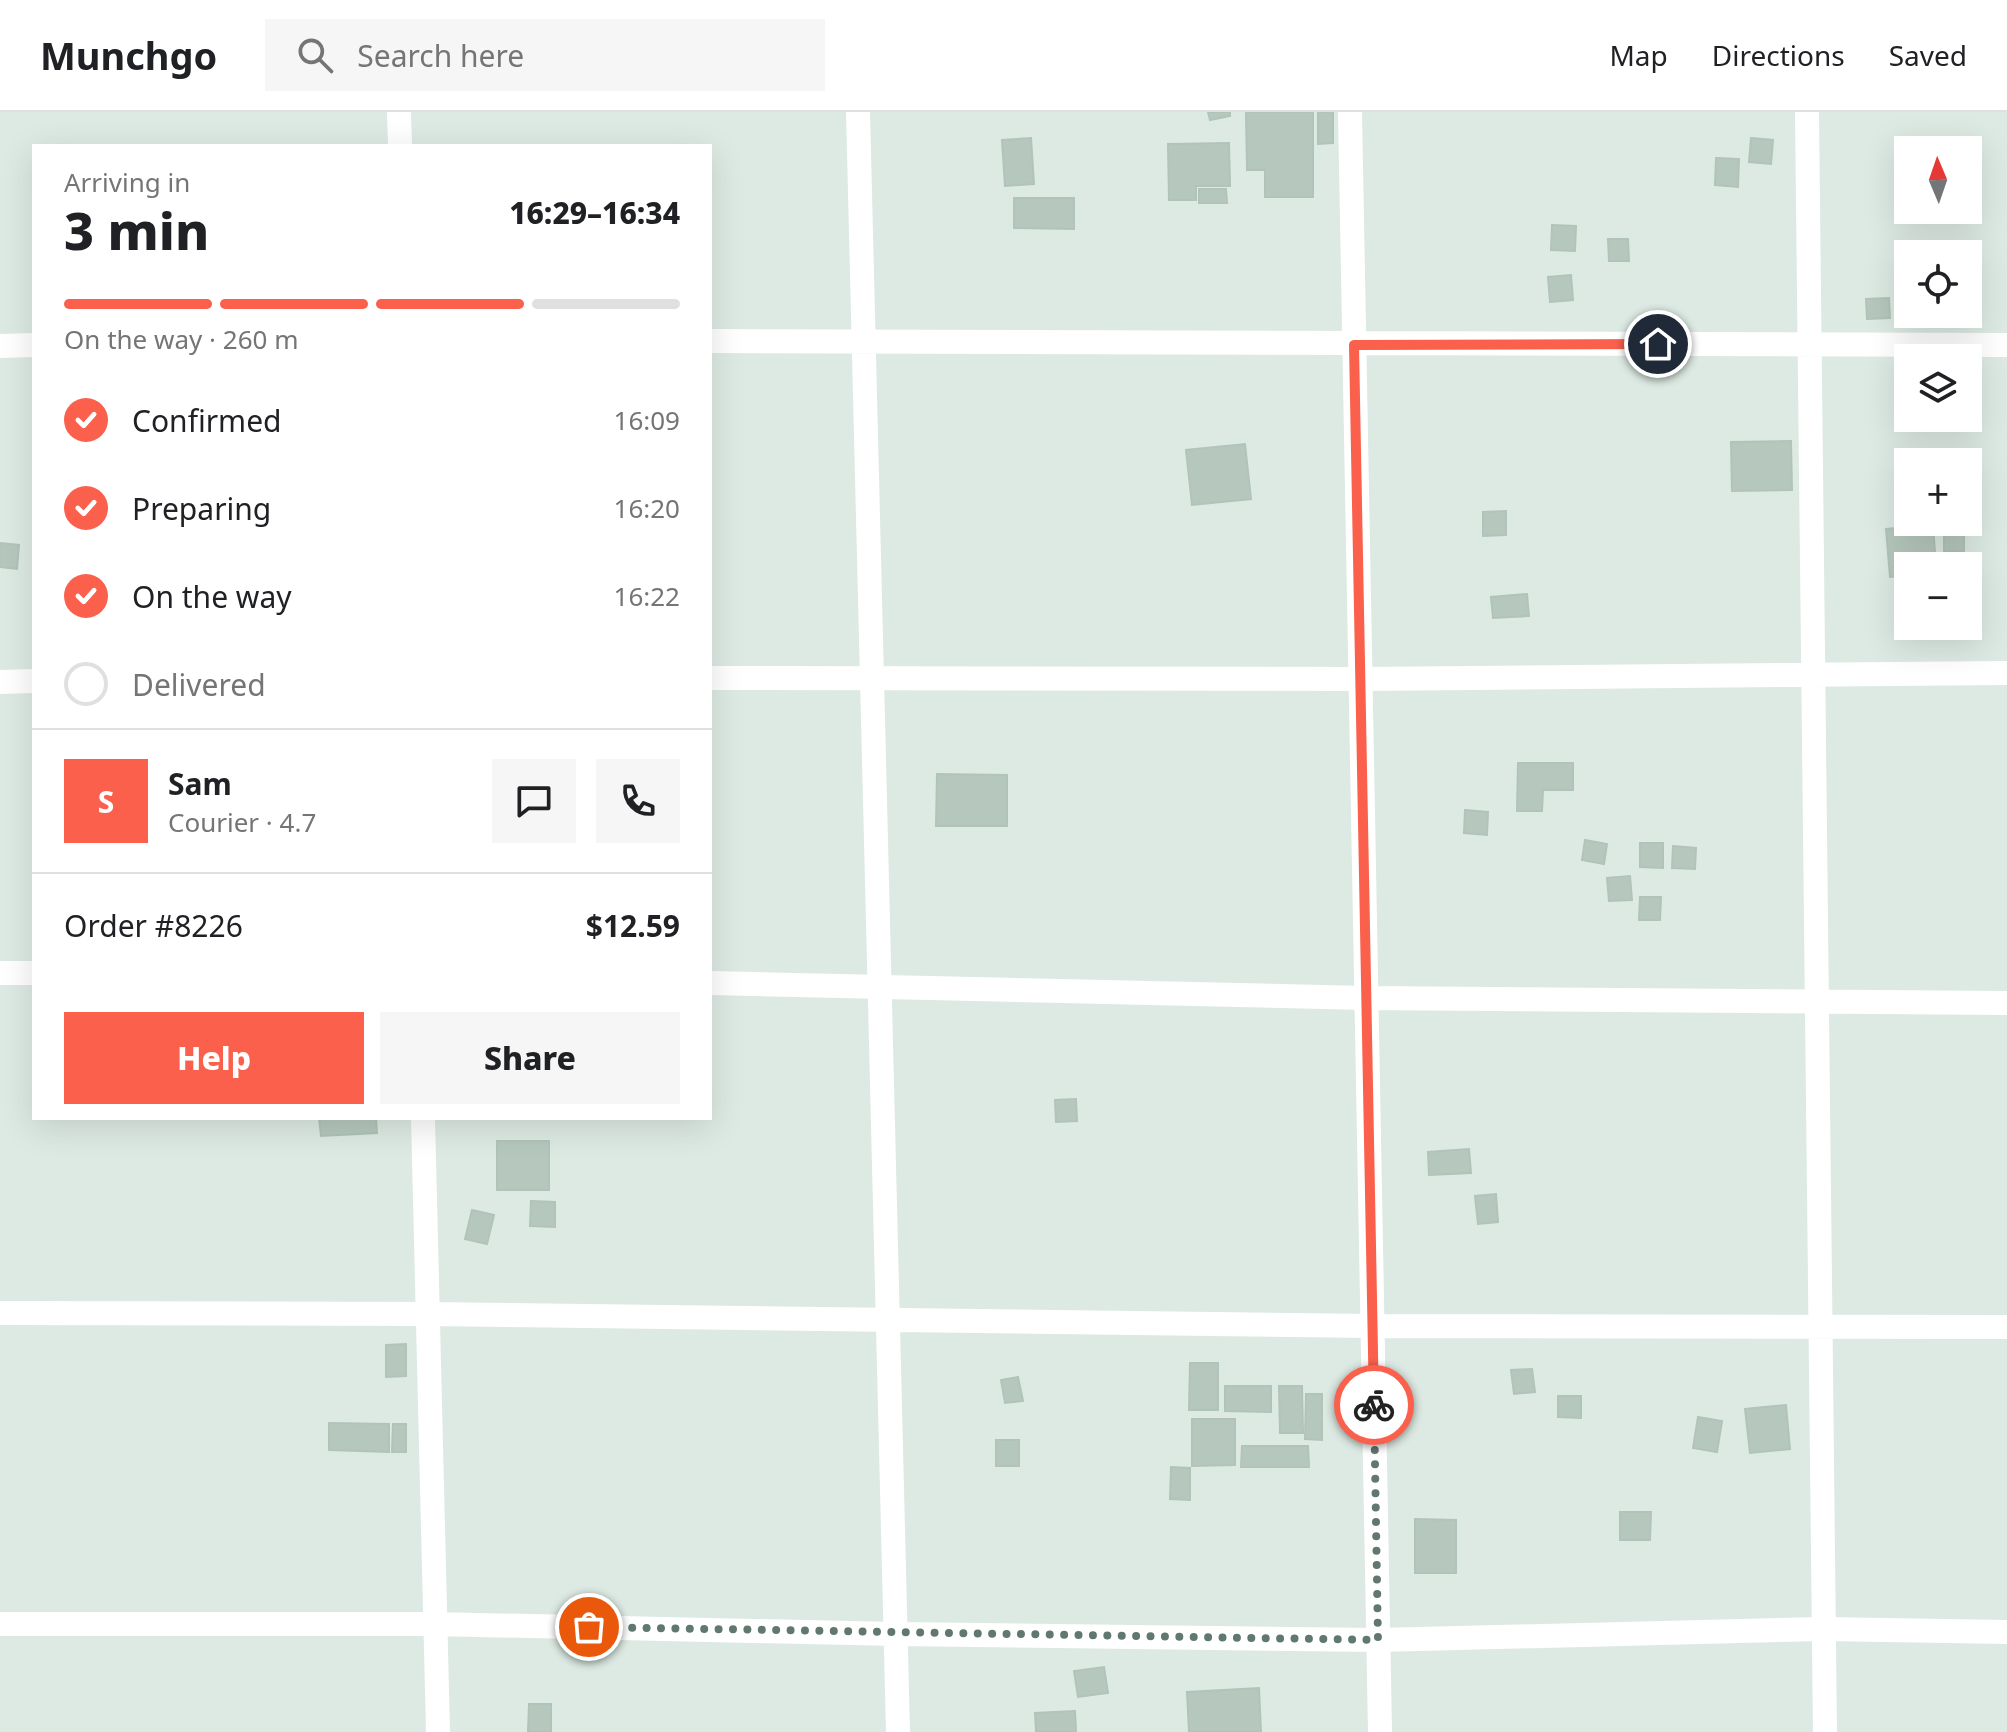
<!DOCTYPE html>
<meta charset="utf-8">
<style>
:root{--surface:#fff;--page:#f6f6f6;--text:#202124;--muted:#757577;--line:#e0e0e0;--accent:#fa604c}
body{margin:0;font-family:"Noto Sans",sans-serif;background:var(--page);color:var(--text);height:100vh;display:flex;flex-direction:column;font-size:30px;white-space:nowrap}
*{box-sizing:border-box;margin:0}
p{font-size:26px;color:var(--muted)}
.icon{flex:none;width:44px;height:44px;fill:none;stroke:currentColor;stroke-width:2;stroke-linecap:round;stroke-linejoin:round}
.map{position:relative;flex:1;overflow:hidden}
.details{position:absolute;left:32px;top:32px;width:680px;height:976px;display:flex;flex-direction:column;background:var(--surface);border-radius:0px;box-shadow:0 8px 32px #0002}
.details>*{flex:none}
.needle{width:52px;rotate:358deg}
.controls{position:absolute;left:1894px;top:24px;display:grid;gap:16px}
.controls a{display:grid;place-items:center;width:88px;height:88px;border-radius:0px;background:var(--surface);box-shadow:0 8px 32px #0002;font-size:40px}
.pin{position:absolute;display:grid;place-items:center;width:68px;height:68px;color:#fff;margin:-34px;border:4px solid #fff;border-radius:50%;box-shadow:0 2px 8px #0007}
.courier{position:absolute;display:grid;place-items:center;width:80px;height:80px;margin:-40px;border:6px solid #fa604c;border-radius:50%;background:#fff;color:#222;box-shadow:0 2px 10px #0007}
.head em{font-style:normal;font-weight:800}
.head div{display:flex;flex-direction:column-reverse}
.head{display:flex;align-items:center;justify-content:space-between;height:136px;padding:0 32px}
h1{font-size:52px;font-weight:800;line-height:60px}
.bar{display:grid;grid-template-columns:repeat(4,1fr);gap:12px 8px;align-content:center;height:96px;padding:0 32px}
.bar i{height:10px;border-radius:6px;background:var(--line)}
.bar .selected{background:var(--accent)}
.bar p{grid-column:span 4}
.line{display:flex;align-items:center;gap:20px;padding:0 32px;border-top:2px solid var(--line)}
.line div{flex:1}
.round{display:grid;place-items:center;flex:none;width:84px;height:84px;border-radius:0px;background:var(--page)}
ol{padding:0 32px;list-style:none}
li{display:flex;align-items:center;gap:24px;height:88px}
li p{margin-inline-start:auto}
li .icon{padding:8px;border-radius:50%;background:var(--accent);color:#fff;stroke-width:4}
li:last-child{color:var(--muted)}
li i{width:44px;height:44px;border:4px solid var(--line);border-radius:50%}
.cta{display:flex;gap:16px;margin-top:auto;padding:16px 32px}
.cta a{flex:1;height:92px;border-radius:0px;background:var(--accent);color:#fff;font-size:32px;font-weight:800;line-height:92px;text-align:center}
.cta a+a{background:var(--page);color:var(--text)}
header{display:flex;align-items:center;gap:48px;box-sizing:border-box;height:112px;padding:0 40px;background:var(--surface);border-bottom:2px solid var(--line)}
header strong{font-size:38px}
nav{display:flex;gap:44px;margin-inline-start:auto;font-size:28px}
.search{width:560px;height:72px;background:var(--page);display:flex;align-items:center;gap:20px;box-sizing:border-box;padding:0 28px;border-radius:0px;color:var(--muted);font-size:30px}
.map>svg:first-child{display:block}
.building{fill:#b6c8be;stroke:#b0c4b9;stroke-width:2}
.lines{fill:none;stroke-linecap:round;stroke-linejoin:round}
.minor{stroke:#fff;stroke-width:24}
.done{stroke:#61786e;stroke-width:8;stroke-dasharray:0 14.4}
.route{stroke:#fa604c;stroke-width:10}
</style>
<header>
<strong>Munchgo</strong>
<div class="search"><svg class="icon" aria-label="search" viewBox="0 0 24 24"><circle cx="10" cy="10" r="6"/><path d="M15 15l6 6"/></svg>Search here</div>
<nav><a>Map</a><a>Directions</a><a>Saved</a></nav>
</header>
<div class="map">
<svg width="2007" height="1620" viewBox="0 0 2007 1620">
<rect width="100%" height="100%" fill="#ddeae3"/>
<path class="building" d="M 1208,0 L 1230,0 L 1230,4 L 1210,8 Z
M 1246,0 L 1313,0 L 1313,85 L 1265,85 L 1265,58 L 1247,58 Z
M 1318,0 L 1333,0 L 1333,31 L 1318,32 Z
M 1031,26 L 1034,72 L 1005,74 L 1002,28 Z
M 1751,26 L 1773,28 L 1771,52 L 1749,50 Z
M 1229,31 L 1230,74 L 1196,74 L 1196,88 L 1169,88 L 1168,32 Z
M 1716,46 L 1739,47 L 1738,75 L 1715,73 Z
M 1199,77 L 1226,77 L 1227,91 L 1199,91 Z
M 1014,86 L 1074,86 L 1074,117 L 1014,116 Z
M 1552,113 L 1576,114 L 1575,139 L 1551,138 Z
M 1608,127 L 1628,127 L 1629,149 L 1609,149 Z
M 1941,135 L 1941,142 L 1908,142 L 1907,182 L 1903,138 Z
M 1571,163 L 1573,188 L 1550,190 L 1548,165 Z
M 1889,186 L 1890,206 L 1867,207 L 1866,187 Z
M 1791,329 L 1792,378 L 1732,379 L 1731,330 Z
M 1245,332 L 1251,387 L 1192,393 L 1186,338 Z
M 1506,399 L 1506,423 L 1483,424 L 1483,400 Z
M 1944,410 L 1964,410 L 1964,439 L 1944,439 Z
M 1933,413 L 1936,454 L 1908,454 L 1908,463 L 1890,465 L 1886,417 Z
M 0,431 L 19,433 L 17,457 L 0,455 Z
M 1527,482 L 1529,504 L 1493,506 L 1491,485 Z
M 1518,651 L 1573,651 L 1573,678 L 1543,678 L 1542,699 L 1517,699 Z
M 937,662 L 1007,663 L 1007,714 L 936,714 Z
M 1465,698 L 1488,700 L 1487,723 L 1464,721 Z
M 1585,728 L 1607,732 L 1604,752 L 1582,748 Z
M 1640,731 L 1663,731 L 1663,756 L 1640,755 Z
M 1673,734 L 1696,736 L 1695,757 L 1672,756 Z
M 1630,764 L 1632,788 L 1609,789 L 1607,766 Z
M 1640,785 L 1661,785 L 1660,808 L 1639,808 Z
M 1076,987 L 1077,1009 L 1056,1010 L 1055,988 Z
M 319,1006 L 376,1006 L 377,1021 L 321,1024 Z
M 497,1029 L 549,1029 L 549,1078 L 497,1078 Z
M 1469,1037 L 1471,1061 L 1429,1063 L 1428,1040 Z
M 1496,1082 L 1498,1110 L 1478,1112 L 1475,1084 Z
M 531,1089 L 555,1090 L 555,1115 L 530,1114 Z
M 472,1098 L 494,1103 L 487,1132 L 465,1127 Z
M 406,1232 L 406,1264 L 386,1265 L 386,1233 Z
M 1190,1251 L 1218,1251 L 1218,1298 L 1189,1298 Z
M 1532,1257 L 1535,1280 L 1514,1282 L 1511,1258 Z
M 1018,1265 L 1023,1289 L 1005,1291 L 1001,1268 Z
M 1225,1274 L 1271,1274 L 1271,1300 L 1225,1299 Z
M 1279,1274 L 1302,1274 L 1303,1321 L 1280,1321 Z
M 1306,1282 L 1322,1282 L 1322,1328 L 1305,1327 Z
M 1558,1284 L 1581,1284 L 1581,1306 L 1558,1305 Z
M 1786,1293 L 1790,1337 L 1750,1341 L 1745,1297 Z
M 1698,1305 L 1722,1309 L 1717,1340 L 1693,1336 Z
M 1192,1307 L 1235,1307 L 1235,1353 L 1192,1354 Z
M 329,1311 L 389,1312 L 389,1340 L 329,1338 Z
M 393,1312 L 406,1312 L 406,1340 L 392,1340 Z
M 996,1328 L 1019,1328 L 1019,1354 L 996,1354 Z
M 1242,1334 L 1308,1334 L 1309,1355 L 1241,1355 Z
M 1171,1355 L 1190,1356 L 1190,1388 L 1170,1387 Z
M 1620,1400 L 1651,1400 L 1650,1428 L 1620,1428 Z
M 1415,1407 L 1456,1408 L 1456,1461 L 1415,1461 Z
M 1104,1555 L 1108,1581 L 1078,1585 L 1074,1559 Z
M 1259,1576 L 1261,1620 L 1189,1620 L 1187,1580 Z
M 529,1592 L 551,1592 L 551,1620 L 528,1620 Z
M 1075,1599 L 1076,1620 L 1036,1620 L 1035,1601 Z"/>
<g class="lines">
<path class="minor" d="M 399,0 L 400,34
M 858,0 L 898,1620
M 1350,0 L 1380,1620
M 1807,0 L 1825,1620
M 710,229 L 2007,233
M 0,234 L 34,233
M 710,566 L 1360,567 L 2007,561
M 0,570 L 34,569
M 0,861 L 34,861
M 710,871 L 1366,886 L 2007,891
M 423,1006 L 438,1620
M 0,1201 L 428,1202 L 1373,1214 L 2007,1215
M 0,1512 L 435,1512 L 895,1522 L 1378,1528 L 1823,1517 L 2007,1520"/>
</g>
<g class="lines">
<path class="done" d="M 589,1515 L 1378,1528 L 1374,1293"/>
<path class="route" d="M 1374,1293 L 1354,233 L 1658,232"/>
</g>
</svg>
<div class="controls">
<a><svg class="needle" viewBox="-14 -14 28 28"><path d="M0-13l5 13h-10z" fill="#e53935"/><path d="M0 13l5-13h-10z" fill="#757577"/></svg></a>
<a><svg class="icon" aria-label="locate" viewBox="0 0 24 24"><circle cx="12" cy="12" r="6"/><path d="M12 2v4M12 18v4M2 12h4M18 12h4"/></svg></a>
<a><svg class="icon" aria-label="layers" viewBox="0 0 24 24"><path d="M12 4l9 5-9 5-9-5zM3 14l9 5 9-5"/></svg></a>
<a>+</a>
<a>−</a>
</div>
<div class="pin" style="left:589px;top:1515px;background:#ea580c"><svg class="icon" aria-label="bag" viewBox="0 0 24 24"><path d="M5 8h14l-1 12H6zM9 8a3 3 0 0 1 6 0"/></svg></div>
<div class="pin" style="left:1658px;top:232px;background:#1f2937"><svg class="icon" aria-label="home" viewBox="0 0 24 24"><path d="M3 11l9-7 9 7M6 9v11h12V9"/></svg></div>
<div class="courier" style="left:1374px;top:1293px"><svg class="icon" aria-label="bike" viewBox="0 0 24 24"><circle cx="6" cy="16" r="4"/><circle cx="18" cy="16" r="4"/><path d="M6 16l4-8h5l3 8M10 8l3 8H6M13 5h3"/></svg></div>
<section class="details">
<div class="head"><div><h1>3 min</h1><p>Arriving in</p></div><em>16:29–16:34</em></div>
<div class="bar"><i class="selected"></i><i class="selected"></i><i class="selected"></i><i></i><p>On the way · 260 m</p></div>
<ol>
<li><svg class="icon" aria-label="check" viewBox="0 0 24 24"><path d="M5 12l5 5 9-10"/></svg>Confirmed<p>16:09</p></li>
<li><svg class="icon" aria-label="check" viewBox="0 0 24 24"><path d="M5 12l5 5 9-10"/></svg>Preparing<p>16:20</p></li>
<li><svg class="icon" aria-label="check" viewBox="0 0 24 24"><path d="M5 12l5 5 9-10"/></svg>On the way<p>16:22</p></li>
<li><i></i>Delivered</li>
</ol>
<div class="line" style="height:144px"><b class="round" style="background:var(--accent);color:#fff">S</b><div><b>Sam</b><p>Courier · 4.7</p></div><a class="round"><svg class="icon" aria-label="chat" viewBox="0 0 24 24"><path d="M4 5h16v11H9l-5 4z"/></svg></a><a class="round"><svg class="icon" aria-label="phone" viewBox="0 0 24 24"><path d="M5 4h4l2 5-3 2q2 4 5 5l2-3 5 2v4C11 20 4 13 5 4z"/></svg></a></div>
<div class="line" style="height:104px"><div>Order #8226</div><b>$12.59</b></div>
<div class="cta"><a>Help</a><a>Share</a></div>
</section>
</div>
